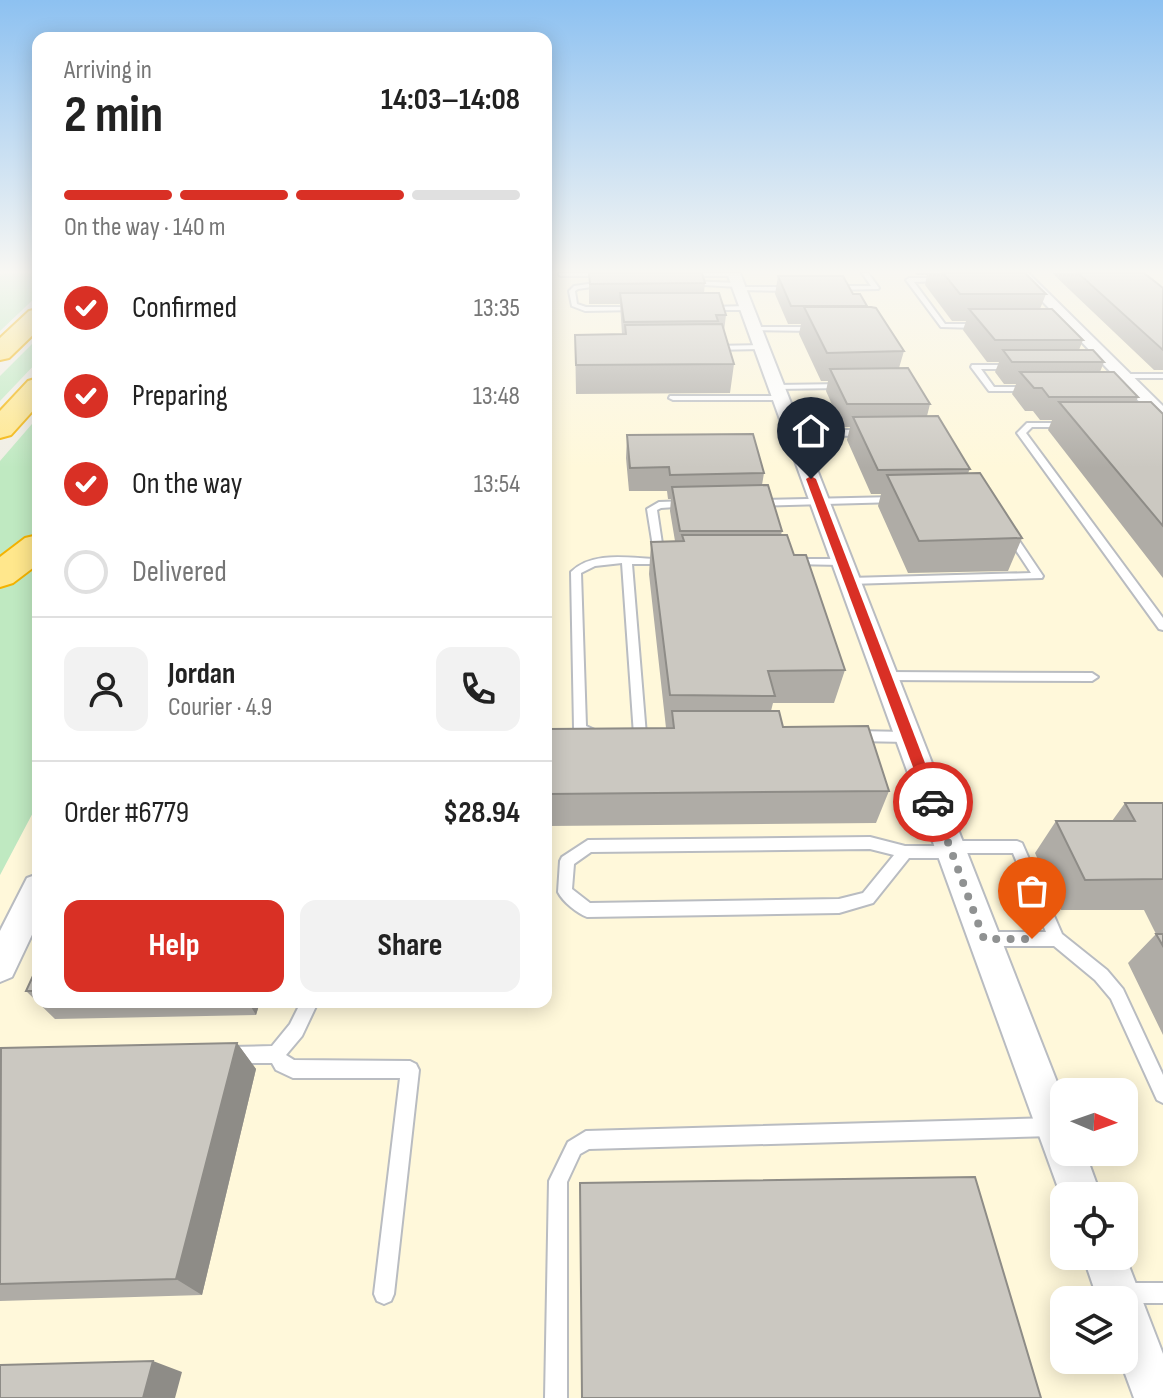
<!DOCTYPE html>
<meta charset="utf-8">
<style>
:root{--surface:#fff;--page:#f2f2f2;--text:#222;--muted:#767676;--line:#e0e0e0;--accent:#d93025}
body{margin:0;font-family:"Sofia Sans Condensed",sans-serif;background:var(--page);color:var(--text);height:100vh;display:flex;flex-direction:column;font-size:30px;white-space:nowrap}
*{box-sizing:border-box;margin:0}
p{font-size:26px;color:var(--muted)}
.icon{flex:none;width:44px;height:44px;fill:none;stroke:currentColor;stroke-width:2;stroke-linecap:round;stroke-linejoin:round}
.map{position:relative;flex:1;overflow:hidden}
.drawer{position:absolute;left:32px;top:32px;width:520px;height:976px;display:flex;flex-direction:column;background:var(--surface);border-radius:16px;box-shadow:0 4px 20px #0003}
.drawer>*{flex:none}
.needle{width:52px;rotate:92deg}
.buttons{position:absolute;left:1050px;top:1078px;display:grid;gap:16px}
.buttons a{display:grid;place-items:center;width:88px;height:88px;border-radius:16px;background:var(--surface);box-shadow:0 4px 20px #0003;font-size:40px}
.pin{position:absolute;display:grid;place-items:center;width:68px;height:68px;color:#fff;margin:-82px -34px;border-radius:50% 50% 50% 0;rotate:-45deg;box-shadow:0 0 8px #0007}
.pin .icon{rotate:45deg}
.courier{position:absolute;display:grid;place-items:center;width:80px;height:80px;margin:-40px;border:6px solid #d93025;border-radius:50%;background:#fff;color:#222;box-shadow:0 2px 10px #0007}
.summary em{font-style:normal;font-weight:700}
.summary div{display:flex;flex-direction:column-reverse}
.summary{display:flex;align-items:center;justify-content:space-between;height:136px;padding:0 32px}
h1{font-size:52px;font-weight:700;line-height:60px}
.bar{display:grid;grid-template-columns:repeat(4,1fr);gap:12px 8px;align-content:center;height:96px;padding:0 32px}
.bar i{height:10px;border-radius:6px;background:var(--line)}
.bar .current{background:var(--accent)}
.bar p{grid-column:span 4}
.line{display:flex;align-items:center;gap:20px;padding:0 32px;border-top:2px solid var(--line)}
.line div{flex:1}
.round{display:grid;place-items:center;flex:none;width:84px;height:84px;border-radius:16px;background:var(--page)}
ol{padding:0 32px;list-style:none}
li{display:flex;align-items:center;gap:24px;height:88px}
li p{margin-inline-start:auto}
li .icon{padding:8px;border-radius:50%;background:var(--accent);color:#fff;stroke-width:4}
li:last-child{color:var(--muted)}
li i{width:44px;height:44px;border:4px solid var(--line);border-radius:50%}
.cta{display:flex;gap:16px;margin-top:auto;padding:16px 32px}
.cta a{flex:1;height:92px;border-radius:16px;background:var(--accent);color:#fff;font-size:32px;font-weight:700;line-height:92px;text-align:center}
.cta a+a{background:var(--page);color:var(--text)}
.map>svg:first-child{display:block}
.commercial{fill:#fff8da;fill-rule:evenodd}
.green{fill:#bfe9c1}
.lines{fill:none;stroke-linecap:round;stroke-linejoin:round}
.service-casing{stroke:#b9bcc1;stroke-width:4}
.minor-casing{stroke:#b9bcc1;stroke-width:4}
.motorway-casing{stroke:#f4b300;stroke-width:4}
.service{fill:#fff;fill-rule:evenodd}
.minor{fill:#fff;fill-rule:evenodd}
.motorway{fill:#ffe78c;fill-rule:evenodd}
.wall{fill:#afaca6}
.shaded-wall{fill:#8e8c87}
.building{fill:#cbc8c1;stroke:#8e8c87;stroke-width:2}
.route{fill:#d93025}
.done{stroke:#909292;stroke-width:8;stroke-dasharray:0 14.4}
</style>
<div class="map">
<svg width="1163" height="1398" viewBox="0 0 1163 1398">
<rect width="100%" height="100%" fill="#f0eee4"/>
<path class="commercial" d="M 546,273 L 1163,273 L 1163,1398 L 0,1398 L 0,875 L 38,803 L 38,1002 L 546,1002 ZM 1064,1092 L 1124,1092 L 1124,1152 L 1064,1152 ZM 1064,1196 L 1124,1196 L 1124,1256 L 1064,1256 ZM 1064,1300 L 1124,1300 L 1124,1360 L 1064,1360 Z"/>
<path class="green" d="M 4,273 L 38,273 L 38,295 L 0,331 L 0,276 Z
M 38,338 L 38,361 L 0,401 L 0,376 Z
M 38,417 L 38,533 L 0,562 L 0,461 Z
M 38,559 L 38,803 L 0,875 L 0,589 Z"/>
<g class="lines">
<defs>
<path id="service" d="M 559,273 L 605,273 L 606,274 L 603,276 L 561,276 L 559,275 Z
M 687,273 L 736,273 L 737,274 L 734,276 L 689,276 L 687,275 Z
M 862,273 L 868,273 L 879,288 L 878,289 L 835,290 L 832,288 L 835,286 L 871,286 Z
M 909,278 L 945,278 L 946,279 L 943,281 L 914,282 L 945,324 L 978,324 L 981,326 L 978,328 L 941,327 L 906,280 Z
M 689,281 L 738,283 L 741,285 L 738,287 L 687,284 L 686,283 Z
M 603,282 L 606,284 L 605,285 L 578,289 L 575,291 L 577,304 L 586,307 L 636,307 L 638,308 L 638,310 L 585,311 L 572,306 L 569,291 L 574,286 Z
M 740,287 L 792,287 L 795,289 L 792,291 L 738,290 L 737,289 Z
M 710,307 L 747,306 L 750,308 L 747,310 L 708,310 L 708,308 Z
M 755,327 L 815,327 L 818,329 L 815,331 L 753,330 L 753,328 Z
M 764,345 L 764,349 L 761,349 L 712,350 L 708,348 L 712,346 Z
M 972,365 L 1014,365 L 1015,367 L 1011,369 L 981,369 L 994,387 L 1030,387 L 1034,389 L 1030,391 L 989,391 L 971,367 Z
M 1120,374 L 1163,374 L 1163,378 L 1120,378 Z
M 844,384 L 844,388 L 841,388 L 776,389 L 772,387 L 776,385 Z
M 670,396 L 780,396 L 784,398 L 780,400 L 673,400 L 669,398 Z
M 1027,423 L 1064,423 L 1068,425 L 1064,427 L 1032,427 L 1026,433 L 1163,618 L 1163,630 L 1159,629 L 1017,433 Z
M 794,430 L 863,430 L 867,433 L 863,436 L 791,435 L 791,431 Z
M 895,497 L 900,500 L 898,502 L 757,506 L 752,503 L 757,500 Z
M 687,501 L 690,502 L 690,506 L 661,508 L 657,510 L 664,557 L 662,559 L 665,562 L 664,564 L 632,564 L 646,735 L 644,738 L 636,738 L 634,735 L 622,563 L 595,566 L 581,573 L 586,726 L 597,731 L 599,734 L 597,737 C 590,740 578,735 574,728 L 571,572 C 592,551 628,558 655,559 L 647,509 L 659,502 Z
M 1011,532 L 1014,533 L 1043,576 L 1042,578 L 850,584 L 845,581 L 850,578 L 1031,573 L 1006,535 Z
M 793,559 L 842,559 L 847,562 L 842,565 L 789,564 L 788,562 Z
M 885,672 L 1092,673 L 1098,677 L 1092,681 L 885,680 L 879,676 Z
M 855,731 L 908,732 L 912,734 L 914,737 L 912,740 L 908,742 L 855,741 L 851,739 L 849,736 L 851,733 Z
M 870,837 L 905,846 L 943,846 L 945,843 L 950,841 L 1017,841 L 1022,843 L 1062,934 L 1107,970 L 1123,989 L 1163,1075 L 1163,1103 L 1157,1100 L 1111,999 L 1095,980 L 1054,946 L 987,946 L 982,944 L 979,939 L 982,934 L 987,932 L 1046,932 L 1013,853 L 959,853 L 957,856 L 952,858 L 909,858 L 873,903 L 839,913 L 587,917 C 577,913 563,902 558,892 L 560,861 L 562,857 L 588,840 ZM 870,849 L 894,855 L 863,893 L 839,899 L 590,903 L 572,889 L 574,864 L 591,852 Z
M 301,1002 L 318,1002 L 302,1036 L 286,1055 L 294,1060 L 410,1061 L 416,1064 L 419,1070 L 394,1294 L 391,1301 L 384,1304 L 377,1301 L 374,1294 L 400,1078 L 293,1078 L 276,1070 L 272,1063 L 230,1063 L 224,1061 L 222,1055 L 224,1049 L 230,1047 L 272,1046 L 290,1024 Z
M 1052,1118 L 1058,1121 L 1061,1127 L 1058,1133 L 1052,1136 L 589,1149 L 580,1154 L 567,1182 L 567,1398 L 545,1398 L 549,1181 L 568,1142 L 586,1131 Z
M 1126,1283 L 1163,1283 L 1163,1303 L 1126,1303 L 1124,1300 L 1119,1300 L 1116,1293 L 1119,1286 Z"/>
<path id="minor" d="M 727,273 L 740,273 L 1064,1100 L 1064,1152 L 1085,1152 L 1101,1196 L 1064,1196 L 1064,1204 L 1061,1196 Z
M 1015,273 L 1028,273 L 1163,406 L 1163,421 L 1157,420 Z
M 38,874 L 38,922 L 12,977 L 0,982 L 0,931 L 27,878 Z
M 1124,1253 L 1163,1354 L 1163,1398 L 1134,1398 L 1120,1360 L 1124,1360 L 1124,1300 L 1098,1300 L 1083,1256 L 1124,1256 Z"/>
<path id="motorway" d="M 38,309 L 38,330 L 9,358 L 0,360 L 0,338 L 29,311 Z
M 38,378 L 38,405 L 11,435 L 0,438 L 0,411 L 28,381 Z
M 38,535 L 38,564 L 13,583 L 0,587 L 0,557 L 25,538 Z"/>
</defs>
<use href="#service" class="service-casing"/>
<use href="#minor" class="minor-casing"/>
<use href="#motorway" class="motorway-casing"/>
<use href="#service" class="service"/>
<use href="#minor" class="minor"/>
<use href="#motorway" class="motorway"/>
</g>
<path class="wall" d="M 589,273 L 705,283 L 704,293 L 726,315 L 724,331 L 734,364 L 730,393 L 576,394 L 575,335 L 622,334 L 620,304 L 589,304 Z
M 915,273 L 1025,273 L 1046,294 L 1040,309 L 1083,340 L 1079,350 L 1104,362 L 1100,372 L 1138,397 L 1136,402 L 1163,414 L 1163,578 L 1048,430 L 1052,420 L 1040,420 L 1033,411 L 1025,411 L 1012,394 L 1016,384 L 1004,384 L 995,372 L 999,362 L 987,362 L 963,330 L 966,321 L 952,321 L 925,285 L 927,275 L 917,275 Z
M 1052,273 L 1144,273 L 1163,288 L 1163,370 L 1154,370 Z
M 778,276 L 853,294 L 867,307 L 904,351 L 899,368 L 930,404 L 927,416 L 970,469 L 968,473 L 1022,538 L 1008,571 L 908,573 L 878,506 L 881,494 L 871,494 L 847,440 L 850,427 L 842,427 L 826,391 L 828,381 L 821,381 L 799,334 L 801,324 L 788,324 L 775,294 Z
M 627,435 L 764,473 L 762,485 L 782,531 L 781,535 L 794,555 L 845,670 L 834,703 L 773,703 L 771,711 L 783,727 L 889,791 L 876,823 L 549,826 L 548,794 L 666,728 L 649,574 L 651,542 L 675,541 L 670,511 L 671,499 L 668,499 L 667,491 L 629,491 L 626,458 Z
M 1125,803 L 1163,803 L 1163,1035 L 1128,963 L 1156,934 L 1144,910 L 1061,910 L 1035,853 L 1056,821 L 1112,821 Z
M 38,965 L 38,1002 L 260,1002 L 256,1015 L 55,1019 L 26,991 Z
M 237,1043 L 256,1069 L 202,1295 L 0,1301 L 0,1050 Z"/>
<path class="shaded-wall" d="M 248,1002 L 260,1002 L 256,1015 Z
M 237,1043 L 256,1069 L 202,1295 L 176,1279 Z
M 153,1361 L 182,1372 L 175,1398 L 143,1398 Z"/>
<path class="building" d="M 589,273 L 702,273 L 705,283 L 590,284 Z
M 943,273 L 1025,273 L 1046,294 L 960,294 Z
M 1078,273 L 1144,273 L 1163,288 L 1163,350 Z
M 778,276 L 843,276 L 853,294 L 860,294 L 867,306 L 791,306 Z
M 620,293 L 719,293 L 726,315 L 716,315 L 718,321 L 624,322 Z
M 804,307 L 871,307 L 876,308 L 904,351 L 827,353 Z
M 969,309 L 1052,309 L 1083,340 L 995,340 Z
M 722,324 L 734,364 L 576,365 L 575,335 L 626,334 L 625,325 Z
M 1003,350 L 1093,350 L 1104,362 L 1012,362 Z
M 908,368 L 930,404 L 847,404 L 830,369 Z
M 1020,372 L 1114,372 L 1138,397 L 1049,397 L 1042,388 L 1034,388 Z
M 1059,402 L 1151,402 L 1163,414 L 1163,526 Z
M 938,416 L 970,469 L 878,470 L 853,417 Z
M 753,434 L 764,473 L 670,475 L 669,467 L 630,468 L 627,435 Z
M 980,473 L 1022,538 L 919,541 L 887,475 Z
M 768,485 L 782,531 L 680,531 L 672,487 Z
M 682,535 L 787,535 L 794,555 L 806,555 L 845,670 L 768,671 L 775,696 L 670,695 L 651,542 L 684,541 Z
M 672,711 L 779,711 L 783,727 L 868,726 L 889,791 L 548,794 L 549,729 L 674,728 Z
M 1125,803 L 1163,803 L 1163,879 L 1085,880 L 1056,821 L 1135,821 Z
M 1156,934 L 1163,934 L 1163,946 Z
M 38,965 L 38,991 L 26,991 Z
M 237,1043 L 176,1279 L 0,1284 L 1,1048 Z
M 975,1177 L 1041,1398 L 582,1398 L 580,1183 Z
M 153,1361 L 143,1398 L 0,1398 L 0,1365 Z"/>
<linearGradient id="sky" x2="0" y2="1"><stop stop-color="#8dc1f1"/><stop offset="0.58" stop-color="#f8f7f3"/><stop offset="1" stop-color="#f8f7f3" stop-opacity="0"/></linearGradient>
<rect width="1163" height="468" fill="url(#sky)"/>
<path class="route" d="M 811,476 L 816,479 L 940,802 L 938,807 L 928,807 L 926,802 L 806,479 Z"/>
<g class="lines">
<path class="done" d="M 933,802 L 984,939 L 1032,939"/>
</g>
</svg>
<div class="buttons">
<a><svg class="needle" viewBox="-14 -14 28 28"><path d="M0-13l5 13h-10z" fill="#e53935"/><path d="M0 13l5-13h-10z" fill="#767676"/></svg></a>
<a><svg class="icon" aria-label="locate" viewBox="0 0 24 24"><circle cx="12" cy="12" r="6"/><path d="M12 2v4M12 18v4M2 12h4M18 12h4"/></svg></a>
<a><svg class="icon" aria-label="layers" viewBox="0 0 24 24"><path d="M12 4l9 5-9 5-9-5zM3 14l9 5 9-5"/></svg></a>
</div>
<div class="pin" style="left:1032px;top:939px;background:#ea580c"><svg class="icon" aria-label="bag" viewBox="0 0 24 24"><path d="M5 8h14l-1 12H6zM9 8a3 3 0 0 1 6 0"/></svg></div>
<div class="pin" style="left:811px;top:479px;background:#1f2937"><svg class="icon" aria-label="home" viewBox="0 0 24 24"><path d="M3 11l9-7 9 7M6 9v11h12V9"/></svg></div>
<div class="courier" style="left:933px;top:802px"><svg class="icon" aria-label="car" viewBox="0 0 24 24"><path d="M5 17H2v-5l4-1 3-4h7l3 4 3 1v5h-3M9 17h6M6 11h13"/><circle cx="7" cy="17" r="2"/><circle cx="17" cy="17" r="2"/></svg></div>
<section class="drawer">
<div class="summary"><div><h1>2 min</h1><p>Arriving in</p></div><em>14:03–14:08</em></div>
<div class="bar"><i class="current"></i><i class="current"></i><i class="current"></i><i></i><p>On the way · 140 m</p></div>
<ol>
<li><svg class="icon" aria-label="check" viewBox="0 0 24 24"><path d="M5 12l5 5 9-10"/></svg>Confirmed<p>13:35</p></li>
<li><svg class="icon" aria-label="check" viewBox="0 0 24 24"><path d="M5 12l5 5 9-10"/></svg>Preparing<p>13:48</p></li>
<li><svg class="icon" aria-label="check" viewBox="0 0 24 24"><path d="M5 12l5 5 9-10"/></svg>On the way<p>13:54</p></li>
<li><i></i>Delivered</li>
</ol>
<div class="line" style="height:144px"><a class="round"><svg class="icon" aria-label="person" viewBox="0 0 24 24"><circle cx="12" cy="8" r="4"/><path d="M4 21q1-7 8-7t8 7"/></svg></a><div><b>Jordan</b><p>Courier · 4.9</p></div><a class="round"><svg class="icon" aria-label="phone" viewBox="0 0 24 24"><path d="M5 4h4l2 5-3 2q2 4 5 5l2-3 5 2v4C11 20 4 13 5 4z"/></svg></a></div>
<div class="line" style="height:104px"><div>Order #6779</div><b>$28.94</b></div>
<div class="cta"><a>Help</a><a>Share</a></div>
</section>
</div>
